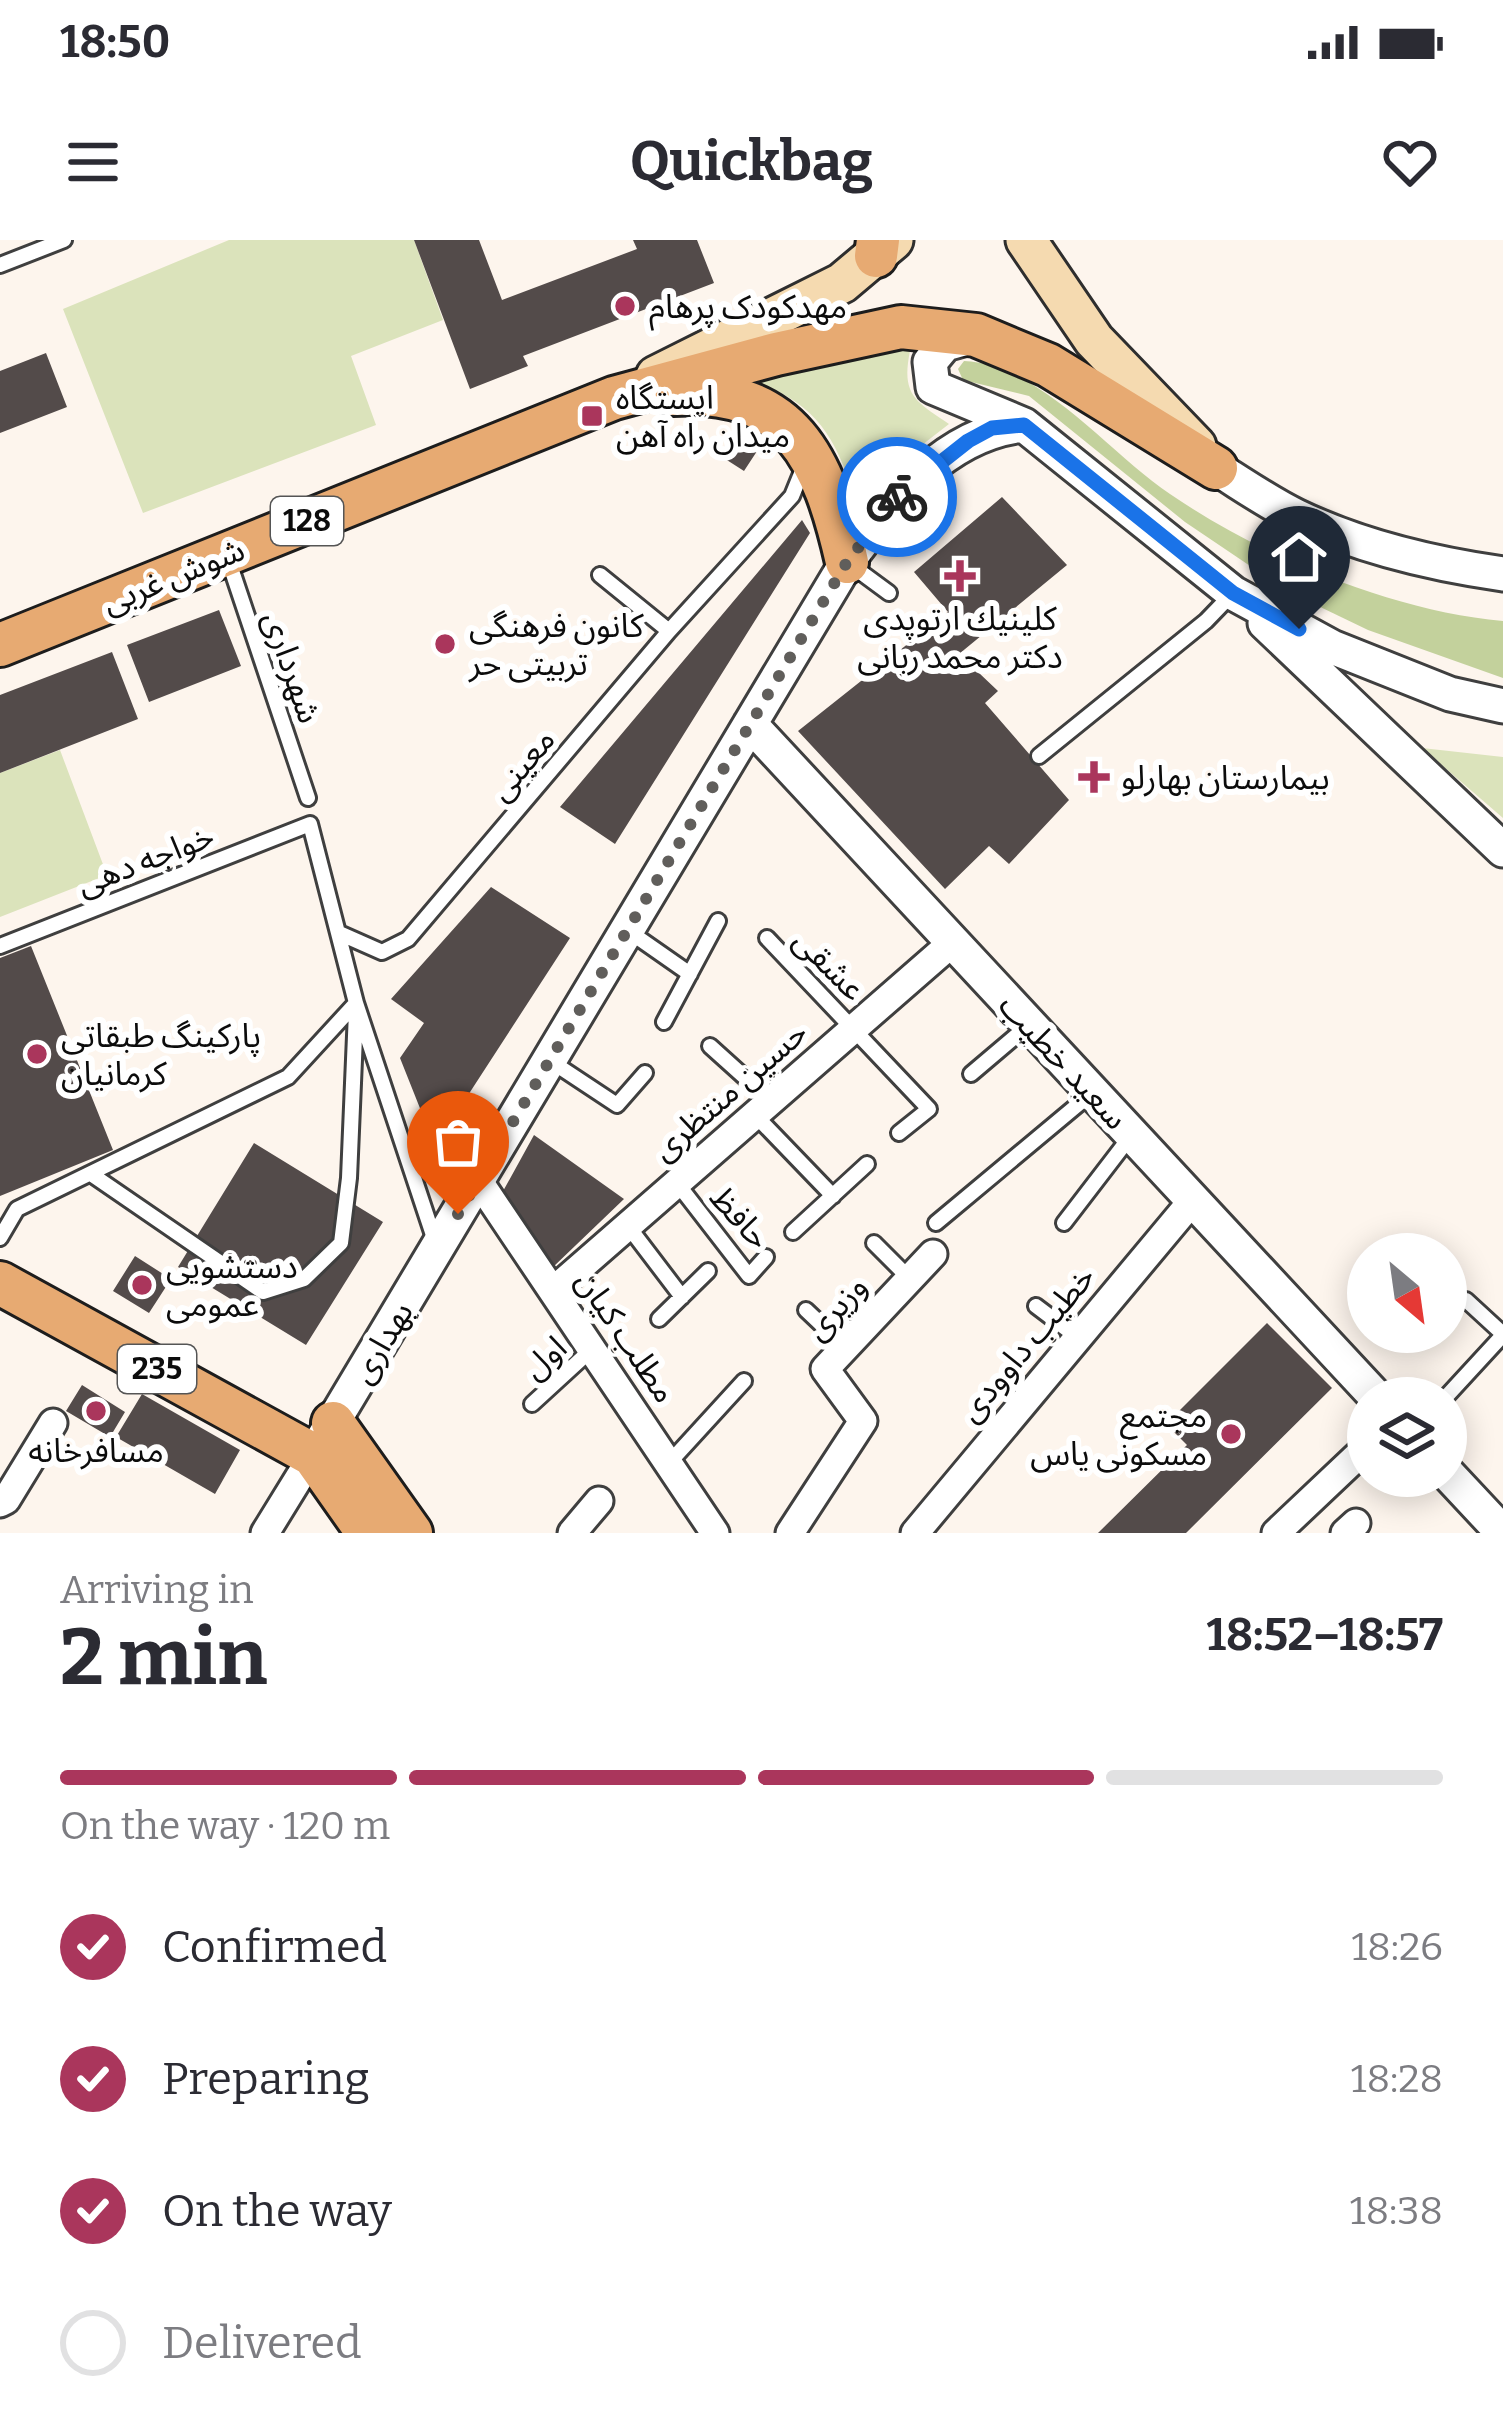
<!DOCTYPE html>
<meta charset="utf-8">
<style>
:root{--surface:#fff;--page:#f2f2f3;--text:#2b2b33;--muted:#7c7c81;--line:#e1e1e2;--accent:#aa365c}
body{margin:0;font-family:Bitter,"Noto Sans Arabic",serif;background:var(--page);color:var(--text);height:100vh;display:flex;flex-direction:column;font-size:45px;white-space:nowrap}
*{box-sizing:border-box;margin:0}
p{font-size:39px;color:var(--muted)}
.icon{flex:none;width:66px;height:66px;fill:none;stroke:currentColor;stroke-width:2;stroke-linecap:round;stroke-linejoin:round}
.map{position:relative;height:1293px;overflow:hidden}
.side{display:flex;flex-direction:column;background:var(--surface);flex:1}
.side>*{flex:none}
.needle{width:78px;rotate:151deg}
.controls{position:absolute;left:1347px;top:993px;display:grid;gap:24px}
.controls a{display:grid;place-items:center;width:120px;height:120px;border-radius:50%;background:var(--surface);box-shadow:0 6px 30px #0003;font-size:60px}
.pin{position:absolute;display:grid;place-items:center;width:102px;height:102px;color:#fff;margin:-123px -51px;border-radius:50% 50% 50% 0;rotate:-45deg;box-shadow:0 0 12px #0007}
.pin .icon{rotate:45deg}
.courier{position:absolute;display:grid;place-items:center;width:120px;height:120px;margin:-60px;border:9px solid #1a73e8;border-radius:50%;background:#fff;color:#222;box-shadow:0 3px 15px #0007}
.overview em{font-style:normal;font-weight:700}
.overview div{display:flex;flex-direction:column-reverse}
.overview{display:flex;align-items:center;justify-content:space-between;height:204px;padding:0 60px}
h1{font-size:78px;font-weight:700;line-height:90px}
.bar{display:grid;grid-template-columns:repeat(4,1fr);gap:18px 12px;align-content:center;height:144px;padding:0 60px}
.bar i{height:15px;border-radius:9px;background:var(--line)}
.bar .selected{background:var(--accent)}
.bar p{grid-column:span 4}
ol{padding:0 60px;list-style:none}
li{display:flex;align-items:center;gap:36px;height:132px}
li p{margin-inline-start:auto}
li .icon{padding:12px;border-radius:50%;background:var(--accent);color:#fff;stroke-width:4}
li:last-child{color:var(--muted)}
li i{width:66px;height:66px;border:6px solid var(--line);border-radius:50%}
.status{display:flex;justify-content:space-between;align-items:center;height:84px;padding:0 60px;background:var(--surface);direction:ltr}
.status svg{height:33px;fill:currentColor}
header{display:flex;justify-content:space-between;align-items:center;height:156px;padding:0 60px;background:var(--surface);font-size:54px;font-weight:700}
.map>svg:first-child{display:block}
.green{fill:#dbe3bb}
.forest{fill:#c3d19c}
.building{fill:#534b4a}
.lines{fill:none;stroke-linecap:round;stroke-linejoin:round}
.service-casing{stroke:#3f3f3f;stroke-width:20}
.minor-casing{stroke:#3f3f3f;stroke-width:33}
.tertiary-casing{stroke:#3f3f3f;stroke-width:39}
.secondary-casing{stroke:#2e2e2e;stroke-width:45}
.primary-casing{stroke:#1d1d1d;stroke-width:48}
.service{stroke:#fff;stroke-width:14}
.minor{stroke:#fff;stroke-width:27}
.tertiary{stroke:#fff;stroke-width:33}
.secondary{stroke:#f5dab0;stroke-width:39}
.primary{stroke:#e7aa72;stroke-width:42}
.done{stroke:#605e5b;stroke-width:12;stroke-dasharray:0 21.6}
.route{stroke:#1a73e8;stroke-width:15}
.poi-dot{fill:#aa365c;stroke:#fff;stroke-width:4.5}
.labels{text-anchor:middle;stroke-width:12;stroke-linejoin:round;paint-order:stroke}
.shield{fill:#fff;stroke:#555;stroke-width:3}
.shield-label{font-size:30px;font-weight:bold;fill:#0c0c0c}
.poi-label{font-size:33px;fill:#0c0c0c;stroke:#fff;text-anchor:start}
.street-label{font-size:33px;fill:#0c0c0c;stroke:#fff}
</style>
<div class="status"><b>18:50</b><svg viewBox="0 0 49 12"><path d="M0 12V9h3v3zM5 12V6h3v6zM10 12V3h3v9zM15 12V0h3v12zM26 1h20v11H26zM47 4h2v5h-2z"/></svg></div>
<header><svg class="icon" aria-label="menu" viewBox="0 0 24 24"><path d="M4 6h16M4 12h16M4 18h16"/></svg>Quickbag<svg class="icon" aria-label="heart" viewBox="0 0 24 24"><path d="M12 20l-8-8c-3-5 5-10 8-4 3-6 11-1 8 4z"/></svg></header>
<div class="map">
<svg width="1503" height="1293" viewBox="0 0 1503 1293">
<rect width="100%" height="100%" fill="#fdf5ed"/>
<path class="green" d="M 229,0 L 414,0 L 443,80 L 351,116 L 376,185 L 143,273 L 63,69 Z
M 866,111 L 910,111 C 901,155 915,161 949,184 L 855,257 C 832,188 812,160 742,137 Z
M 1422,508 L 1503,517 L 1503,578 Z
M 60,510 L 107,635 L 0,677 L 0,533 Z"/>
<path class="forest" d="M 964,121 C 1040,124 1109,213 1170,254 C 1262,317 1392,371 1503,381 L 1503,438 L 1368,390 L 1287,351 L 1185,282 L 1029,156 L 963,140 L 958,129 Z"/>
<path class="building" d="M 414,0 L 479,0 L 502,60 L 637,9 L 633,0 L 697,0 L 714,43 L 523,116 L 528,126 L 470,149 Z
M 46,113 L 67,167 L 0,193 L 0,131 Z
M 738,186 L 763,202 L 744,231 L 719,215 Z
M 1002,257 L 1067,325 L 959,414 L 998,451 L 985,463 L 1069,560 L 1009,624 L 989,606 L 945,649 L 798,491 L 948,372 L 914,332 Z
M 802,280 L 810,293 L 615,604 L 560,567 Z
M 219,370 L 241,426 L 149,462 L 127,405 Z
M 112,412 L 138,479 L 0,533 L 0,455 Z
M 491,647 L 570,698 L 435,906 L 400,818 L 424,783 L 391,759 Z
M 31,706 L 113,910 L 0,956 L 0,718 Z
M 534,895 L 624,959 L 551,1029 L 502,953 Z
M 254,903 L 383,982 L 306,1105 L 178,1027 Z
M 135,1016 L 171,1039 L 149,1073 L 113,1051 Z
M 1267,1083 L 1332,1148 L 1186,1293 L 1098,1293 L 1187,1205 L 1166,1184 Z
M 82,1145 L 125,1172 L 110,1197 L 66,1171 Z
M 142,1154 L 240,1210 L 215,1254 L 116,1197 Z"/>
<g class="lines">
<defs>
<path id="service" d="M 0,25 L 64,0
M 228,319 L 308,558
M 851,325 L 889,353
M 600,335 L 669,391
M 1039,516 L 1206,381 L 1232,354
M 627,690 L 690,734
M 339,693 L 382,712 L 408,699 L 669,391 L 792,256 L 805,224
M 767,698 L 929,869 L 899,893
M 0,706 L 310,584 L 356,763 L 435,1001
M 664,782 L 718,681
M 710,806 L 771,861
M 549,820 L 617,865 L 645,833
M 971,834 L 1030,784
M 755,875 L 833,956
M 91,934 L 263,1052 L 304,1039 L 341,1003 L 349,938 L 356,772
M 677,943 L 749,1036 L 766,1017
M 936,983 L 1093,852
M 1064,983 L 1130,897
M 628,986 L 682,1057
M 793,992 L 867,924
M 0,998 L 17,969 L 288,837 L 356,763
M 874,1003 L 910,1039
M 1466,1060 L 1503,1094
M 1036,1066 L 1077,1097
M 806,1070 L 846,1108
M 659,1079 L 708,1031
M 1445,1158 L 1503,1095
M 532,1164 L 592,1109
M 669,1223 L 744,1141"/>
<path id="minor" d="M 478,940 L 715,1293
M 553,1051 L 953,702
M 0,1263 L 6,1260 L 53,1183
M 265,1293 L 313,1215
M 572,1293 L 599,1261
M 790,1293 L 863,1181 L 825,1129 L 933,1014
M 915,1293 L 1193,960
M 1276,1293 L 1368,1206
M 1345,1293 L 1356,1283"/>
<path id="tertiary" d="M 974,96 L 945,104 L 930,122 L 933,147 L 1024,185 L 1233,353 L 1332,407 L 1450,454 L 1503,466
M 1216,228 C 1242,244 1269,263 1296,276 C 1360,307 1433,324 1503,334
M 1265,383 L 1503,610
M 750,484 L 1377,1158
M 321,1202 L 847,322 C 892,261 945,193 1024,185
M 1446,1232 L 1503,1293"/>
<path id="secondary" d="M 1026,0 L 1094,100 L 1196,206
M 656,136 L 842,43 L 893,0"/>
<path id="primary" d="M 876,16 L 878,0
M 672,154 C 792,146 824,220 847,322
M 0,405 L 614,158 L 776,114 L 901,87 L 976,95 L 1048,125 L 1216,228
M 0,1043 L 313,1215 L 368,1293
M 333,1183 L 411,1293"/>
</defs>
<use href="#service" class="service-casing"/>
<use href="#minor" class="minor-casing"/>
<use href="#tertiary" class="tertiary-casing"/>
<use href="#secondary" class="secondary-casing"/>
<use href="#primary" class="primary-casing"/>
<use href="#service" class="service"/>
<use href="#minor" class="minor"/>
<use href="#tertiary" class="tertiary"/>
<use href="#secondary" class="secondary"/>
<use href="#primary" class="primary"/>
</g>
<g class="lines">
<path class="done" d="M 458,974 L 847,322 L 897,257"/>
<path class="route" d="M 897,257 L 968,201 L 992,188 L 1024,185 L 1233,353 L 1299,389"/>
</g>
<g class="poi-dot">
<circle cx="625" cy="66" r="12"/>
<rect x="580" y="164" width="24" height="24" rx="6"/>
<path d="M954 318h12v12h12v12h-12v12h-12v-12h-12v-12h12z"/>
<circle cx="445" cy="404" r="12"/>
<path d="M1088 519h12v12h12v12h-12v12h-12v-12h-12v-12h12z"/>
<circle cx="37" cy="814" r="12"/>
<circle cx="142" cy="1045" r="12"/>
<circle cx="96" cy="1171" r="12"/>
<circle cx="1231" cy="1194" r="12"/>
</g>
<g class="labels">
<g class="shield">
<rect x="271" y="257" width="72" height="48" rx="9"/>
<rect x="118" y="1105" width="78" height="48" rx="9"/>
</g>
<g class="shield-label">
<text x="307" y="291">128</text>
<text x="157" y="1139">235</text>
</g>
<g class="poi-label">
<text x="649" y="78">مهدکودک پرهام</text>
<text x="616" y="169">ایستگاه<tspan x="616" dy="38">میدان راه آهن</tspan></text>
<text x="960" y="390" text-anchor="middle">كلينيك ارتوپدى<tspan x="960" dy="38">دكتر محمد ربانى</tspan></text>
<text x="469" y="397">کانون فرهنگی<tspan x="469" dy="38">تربیتی حر</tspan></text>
<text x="1121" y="549">بیمارستان بهارلو</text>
<text x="61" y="807">پارکینگ طبقاتی<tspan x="61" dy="38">کرمانیان</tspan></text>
<text x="166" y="1038">دستشویی<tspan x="166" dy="38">عمومی</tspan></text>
<text x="1207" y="1187" text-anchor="end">مجتمع<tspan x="1207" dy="38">مسکونی یاس</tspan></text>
<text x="96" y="1222" text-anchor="middle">مسافرخانه</text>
</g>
<g class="street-label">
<text transform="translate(173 335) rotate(-22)" y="12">شوش غربی</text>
<text transform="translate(293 427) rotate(71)" y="12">شهرداری</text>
<text transform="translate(521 524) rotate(-50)" y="12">معینی</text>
<text transform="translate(145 619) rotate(-21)" y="12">خواجه دهی</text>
<text transform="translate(830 724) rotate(45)" y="12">عشقی</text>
<text transform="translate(1064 821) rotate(47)" y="12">سعید خطیب</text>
<text transform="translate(729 850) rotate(-41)" y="12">حسین منتظری</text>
<text transform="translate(741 977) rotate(48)" y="12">حافظ</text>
<text transform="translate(835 1067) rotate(-48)" y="12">وزیری</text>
<text transform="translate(627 1096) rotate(56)" y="12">مطلب کیان</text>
<text transform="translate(381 1102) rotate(-59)" y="12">بهداری</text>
<text transform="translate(1026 1103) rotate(-50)" y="12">خطیب داوودی</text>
<text transform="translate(544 1117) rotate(-42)" y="12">اول</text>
</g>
</g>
</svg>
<div class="controls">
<a><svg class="needle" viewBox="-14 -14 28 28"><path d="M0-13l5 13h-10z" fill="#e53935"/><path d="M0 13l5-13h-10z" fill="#7c7c81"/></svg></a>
<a><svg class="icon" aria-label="layers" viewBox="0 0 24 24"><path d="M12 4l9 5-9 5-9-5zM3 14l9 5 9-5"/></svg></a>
</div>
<div class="pin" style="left:458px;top:974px;background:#ea580c"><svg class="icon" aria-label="bag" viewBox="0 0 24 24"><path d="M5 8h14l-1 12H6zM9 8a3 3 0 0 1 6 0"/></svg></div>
<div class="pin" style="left:1299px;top:389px;background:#1f2937"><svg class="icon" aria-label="home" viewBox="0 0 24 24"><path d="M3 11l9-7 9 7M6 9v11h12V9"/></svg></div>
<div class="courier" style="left:897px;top:257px"><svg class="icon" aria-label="bike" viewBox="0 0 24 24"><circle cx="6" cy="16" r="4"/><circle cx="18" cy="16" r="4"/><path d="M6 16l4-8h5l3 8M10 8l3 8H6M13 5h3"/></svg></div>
</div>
<section class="side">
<div class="overview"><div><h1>2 min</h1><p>Arriving in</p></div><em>18:52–18:57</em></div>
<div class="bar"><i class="selected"></i><i class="selected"></i><i class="selected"></i><i></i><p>On the way · 120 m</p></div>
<ol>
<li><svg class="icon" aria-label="check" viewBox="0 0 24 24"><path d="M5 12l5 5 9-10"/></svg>Confirmed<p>18:26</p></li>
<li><svg class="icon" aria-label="check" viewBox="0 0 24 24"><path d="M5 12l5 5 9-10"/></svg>Preparing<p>18:28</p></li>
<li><svg class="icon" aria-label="check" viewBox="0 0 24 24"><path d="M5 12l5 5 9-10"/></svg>On the way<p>18:38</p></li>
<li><i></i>Delivered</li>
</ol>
</section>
